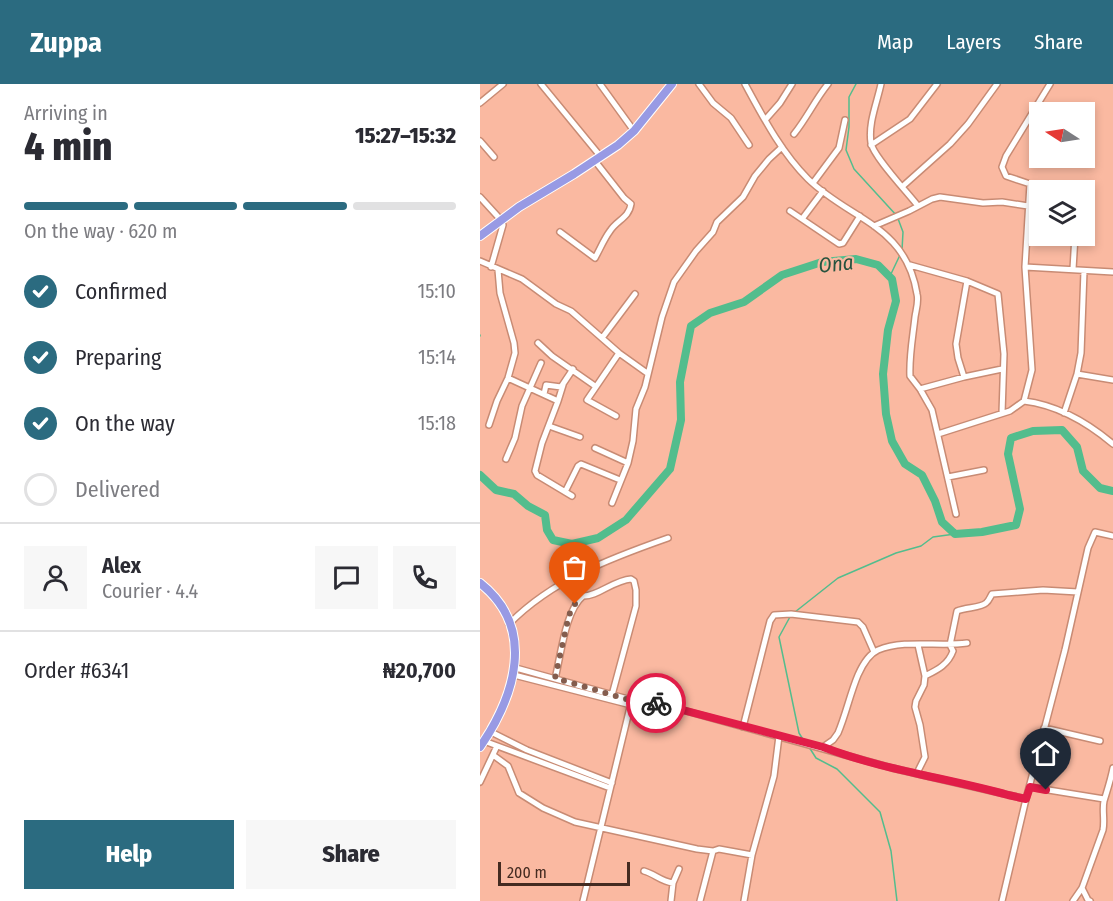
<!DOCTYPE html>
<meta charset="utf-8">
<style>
:root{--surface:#fff;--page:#f7f7f7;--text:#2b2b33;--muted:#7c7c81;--line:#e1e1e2;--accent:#2b6b80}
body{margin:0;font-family:"Fira Sans Condensed",sans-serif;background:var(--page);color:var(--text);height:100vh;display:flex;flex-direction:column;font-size:22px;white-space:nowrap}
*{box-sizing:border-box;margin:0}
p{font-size:20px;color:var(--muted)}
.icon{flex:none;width:33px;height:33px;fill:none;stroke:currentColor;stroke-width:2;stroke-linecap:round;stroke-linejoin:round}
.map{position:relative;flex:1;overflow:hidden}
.sheet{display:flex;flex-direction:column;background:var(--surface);width:480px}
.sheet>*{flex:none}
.needle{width:39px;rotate:282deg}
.fabs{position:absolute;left:549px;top:18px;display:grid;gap:12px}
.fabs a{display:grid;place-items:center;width:66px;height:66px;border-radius:0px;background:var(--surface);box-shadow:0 3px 9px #0003;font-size:30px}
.scale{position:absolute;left:18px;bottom:15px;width:132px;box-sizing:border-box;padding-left:6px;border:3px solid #442b21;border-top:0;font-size:16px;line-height:21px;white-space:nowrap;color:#442b21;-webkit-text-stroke:4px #fab9a1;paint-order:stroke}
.pin{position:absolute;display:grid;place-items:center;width:51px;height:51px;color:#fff;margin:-62px -26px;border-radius:50% 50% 50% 0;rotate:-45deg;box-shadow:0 0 6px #0007}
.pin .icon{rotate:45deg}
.courier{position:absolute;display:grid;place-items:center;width:60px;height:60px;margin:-30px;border:4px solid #e11d48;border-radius:50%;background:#fff;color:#222;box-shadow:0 2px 8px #0007}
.summary em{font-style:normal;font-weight:800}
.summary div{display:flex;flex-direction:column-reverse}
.summary{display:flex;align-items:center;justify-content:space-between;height:102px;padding:0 24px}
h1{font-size:39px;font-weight:800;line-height:45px}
.bar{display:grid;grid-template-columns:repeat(4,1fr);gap:9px 6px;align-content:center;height:72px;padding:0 24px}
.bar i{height:8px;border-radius:4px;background:var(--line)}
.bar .current{background:var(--accent)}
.bar p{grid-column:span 4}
.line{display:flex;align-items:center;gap:15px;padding:0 24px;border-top:2px solid var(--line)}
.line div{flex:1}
.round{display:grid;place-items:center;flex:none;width:63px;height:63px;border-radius:0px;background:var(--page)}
ol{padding:0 24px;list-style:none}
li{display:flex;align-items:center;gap:18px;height:66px}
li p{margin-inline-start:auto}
li .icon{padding:6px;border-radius:50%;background:var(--accent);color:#fff;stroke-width:4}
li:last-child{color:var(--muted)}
li i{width:33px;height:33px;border:3px solid var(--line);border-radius:50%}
.action{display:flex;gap:12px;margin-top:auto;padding:12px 24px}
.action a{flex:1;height:69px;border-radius:0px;background:var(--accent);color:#fff;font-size:24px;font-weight:800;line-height:69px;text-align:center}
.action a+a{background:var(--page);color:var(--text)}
header{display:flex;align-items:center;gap:36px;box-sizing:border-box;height:84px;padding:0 30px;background:var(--accent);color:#fff}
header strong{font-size:28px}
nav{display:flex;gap:33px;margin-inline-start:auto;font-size:21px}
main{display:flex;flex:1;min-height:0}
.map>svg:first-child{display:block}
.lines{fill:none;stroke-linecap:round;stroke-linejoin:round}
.stream{stroke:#52bd8d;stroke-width:1.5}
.river{stroke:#52bd8d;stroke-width:8}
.minor-casing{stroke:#c88b74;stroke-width:8}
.highway-casing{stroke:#fff;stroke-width:10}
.minor{stroke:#fff;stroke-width:5}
.highway{stroke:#989ae4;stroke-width:8}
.done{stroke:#845d4e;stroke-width:6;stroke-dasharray:0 10.8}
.route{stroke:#e11d48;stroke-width:8}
.labels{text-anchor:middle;stroke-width:4.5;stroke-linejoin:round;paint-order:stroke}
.water-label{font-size:21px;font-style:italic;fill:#27533e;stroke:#fab9a1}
</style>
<header>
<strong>Zuppa</strong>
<nav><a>Map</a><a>Layers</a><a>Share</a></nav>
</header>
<main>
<section class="sheet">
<div class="summary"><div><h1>4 min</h1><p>Arriving in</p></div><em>15:27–15:32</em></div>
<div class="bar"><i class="current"></i><i class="current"></i><i class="current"></i><i></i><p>On the way · 620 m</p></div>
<ol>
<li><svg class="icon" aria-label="check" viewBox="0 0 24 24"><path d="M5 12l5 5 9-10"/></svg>Confirmed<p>15:10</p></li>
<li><svg class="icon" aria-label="check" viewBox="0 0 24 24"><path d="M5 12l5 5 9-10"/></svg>Preparing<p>15:14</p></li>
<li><svg class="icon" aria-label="check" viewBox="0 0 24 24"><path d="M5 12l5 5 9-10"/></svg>On the way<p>15:18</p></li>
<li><i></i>Delivered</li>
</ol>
<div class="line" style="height:108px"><a class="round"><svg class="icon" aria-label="person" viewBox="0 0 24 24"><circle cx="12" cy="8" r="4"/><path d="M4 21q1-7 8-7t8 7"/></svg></a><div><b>Alex</b><p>Courier · 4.4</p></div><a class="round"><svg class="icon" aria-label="chat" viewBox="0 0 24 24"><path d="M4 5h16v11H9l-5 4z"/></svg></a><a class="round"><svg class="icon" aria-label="phone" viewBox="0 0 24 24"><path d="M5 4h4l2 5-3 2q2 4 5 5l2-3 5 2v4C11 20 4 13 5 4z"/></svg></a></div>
<div class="line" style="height:78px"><div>Order #6341</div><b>₦20,700</b></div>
<div class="action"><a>Help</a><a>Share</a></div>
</section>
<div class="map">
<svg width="633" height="817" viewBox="0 0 633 817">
<rect width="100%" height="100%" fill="#fab9a1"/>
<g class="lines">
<path class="stream" d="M 376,0 L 369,13 L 369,43 L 366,66 L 374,85 L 417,132 L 423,148 L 422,166
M 410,192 L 420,171
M 0,251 L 0,252
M 315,528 L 358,494 L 416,469 L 441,462 L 453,453 L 475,450
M 311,531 L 299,553 L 319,649 L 324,657
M 329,663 L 336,674 L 357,685 L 400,728 L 411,767 L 417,817"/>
<path class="river" d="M 0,391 L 16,406 L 34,410 L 48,422 L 65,431 L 67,446 L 73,456 L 92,460 L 118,454 L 146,436 L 190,385 L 201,336 L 200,298 L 211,242 L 230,229 L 264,218 L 302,191 L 342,178 L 376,175 L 398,181 L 412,195 L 416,217 L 408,246 L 403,290 L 406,330 L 412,357 L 425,380 L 442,391 L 455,417 L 462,438 L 475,450 L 502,448 L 536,441 L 540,425 L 528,370 L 531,354 L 553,347 L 582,346 L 597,363 L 603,387 L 620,404 L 633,407"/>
<defs>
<path id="minor" d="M 61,0 L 121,73
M 120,0 L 154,47
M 219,0 L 233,19 L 251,34 L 269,61
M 265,0 C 283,33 301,68 328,95 C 370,136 426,141 437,210 C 439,217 436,226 435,233 C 433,252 429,272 430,292 L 440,305 L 452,326 L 476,430
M 401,0 C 397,19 388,39 391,59 C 393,72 428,109 438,122
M 0,19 L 23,0
M 285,36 L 300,19 L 312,0
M 314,50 C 327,34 335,16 348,0
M 0,57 L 14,73
M 391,61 L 430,35 L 457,0
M 333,99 L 359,64 L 365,36
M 423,102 L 470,60 L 488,40 L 517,0
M 0,113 L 21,136 L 23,141 L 11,183
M 310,127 L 359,160 L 363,159 L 380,132
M 322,135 L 343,107
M 394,142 L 429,127 L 452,115 L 460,113 L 503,119 L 522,118 L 548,122
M 80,148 L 115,174 C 120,165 124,155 130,147 C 137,136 149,134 151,120 L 144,114 L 115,77
M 0,177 L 42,195 L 76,220 L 91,227 L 139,269 L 167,289
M 430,181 L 487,197 L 518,210 L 524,270 L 522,329
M 545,183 L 633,188
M 593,185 L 595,152
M 122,254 L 155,210
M 58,259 L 72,272 L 115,302
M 597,290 L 633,296
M 484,293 L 478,274 L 476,260 L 487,197
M 28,294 L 78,317 L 62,359 L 55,387 L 57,391 L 92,412
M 440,305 L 484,293 L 522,285
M 64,310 L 66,301 L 81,303 L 93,285
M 78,317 L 83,301
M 544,317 C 577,321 608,339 633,360
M 584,329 L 597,290 L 601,269 L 604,187
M 136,332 L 107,316 L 139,269
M 9,341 L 17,317 L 28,294 L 35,269 L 34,259 L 20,209 L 18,186
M 69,342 L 100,353
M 458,350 L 530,327 L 544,317 L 552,286 L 545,183 L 550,100 L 526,92 L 522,83 L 526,72 L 570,0
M 115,364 L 148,379
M 26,375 L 35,354 L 42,322 L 61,279
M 468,393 L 504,386
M 85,408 L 98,382 L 101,380 L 140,396
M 132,419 L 148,379 L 153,357 L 156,325 L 165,303 L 182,233 L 194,198 L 216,167 L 233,148 L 237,138 L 263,113 L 275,92 L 289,75 L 302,63
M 29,540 C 72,496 131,474 188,454
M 36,584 L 155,617
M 34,591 L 151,621 C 163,614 175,619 188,622 L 412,684 L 546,715
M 445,592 C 457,586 468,581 473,567 L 470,561 L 477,527 C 486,523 501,524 506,519 C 509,517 510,513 512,510 L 563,506 L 598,508
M 75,595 C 81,571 85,527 103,512 C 117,513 134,496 151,495 L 154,497 L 156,506 L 156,522 L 132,611
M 263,643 L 290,537 L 294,531 L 311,530 L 378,538 L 383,543 L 394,568
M 564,644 L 620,657
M 9,647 L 47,666 L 132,699
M 4,657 L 130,704
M 343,663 L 353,656 L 358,649 C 366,630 370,610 378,591 C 382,582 389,570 398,566 C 425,555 459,563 487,559
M 13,671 L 28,682 L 39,709 L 63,724 L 95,738 L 217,765 L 233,767 L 239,765 L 272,771
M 437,689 L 445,673 L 440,641 L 435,623 L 436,617 L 444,601 L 445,592 L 438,561
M 0,698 L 17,662
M 550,703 L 624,715
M 164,787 C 175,790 180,797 193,799
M 602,804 L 608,816 L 610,817
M 103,817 L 152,615
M 191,817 L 193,799 L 199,785
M 220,817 L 233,767
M 264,817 L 272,771 L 294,692 L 299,652
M 522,817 L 546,715 L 585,566 L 608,464 L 615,448 L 633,452
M 593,817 L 602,804 L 623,746 C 625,736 622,726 624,717 C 627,707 631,695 633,684"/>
<path id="highway" d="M 0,152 L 39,123 L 94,90 L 138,61 L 154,47 L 192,0
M 0,499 C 57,544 35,612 0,663"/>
</defs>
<use href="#minor" class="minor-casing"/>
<use href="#highway" class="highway-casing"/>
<use href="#minor" class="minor"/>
<use href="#highway" class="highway"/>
</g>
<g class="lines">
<path class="done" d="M 95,520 L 89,531 L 75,594 L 156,618 L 176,619"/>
<path class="route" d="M 176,619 L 343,663 C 403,686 467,694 528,711 L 546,715 L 550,703 L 566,706"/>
</g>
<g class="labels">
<g class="water-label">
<text transform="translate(356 180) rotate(-6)" y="7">Ona</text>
</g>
</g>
</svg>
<div class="fabs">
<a><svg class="needle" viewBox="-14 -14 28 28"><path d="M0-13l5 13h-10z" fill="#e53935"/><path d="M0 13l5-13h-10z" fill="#7c7c81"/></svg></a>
<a><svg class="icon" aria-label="layers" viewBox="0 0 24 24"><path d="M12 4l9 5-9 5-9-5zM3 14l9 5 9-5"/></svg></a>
</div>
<div class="scale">200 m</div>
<div class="pin" style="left:95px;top:520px;background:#ea580c"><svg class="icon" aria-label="bag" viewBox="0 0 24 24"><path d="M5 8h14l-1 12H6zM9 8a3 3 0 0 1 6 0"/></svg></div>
<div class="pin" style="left:566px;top:706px;background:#1f2937"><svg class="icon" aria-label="home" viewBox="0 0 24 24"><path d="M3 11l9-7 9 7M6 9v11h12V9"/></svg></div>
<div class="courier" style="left:176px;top:619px"><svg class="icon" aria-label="bike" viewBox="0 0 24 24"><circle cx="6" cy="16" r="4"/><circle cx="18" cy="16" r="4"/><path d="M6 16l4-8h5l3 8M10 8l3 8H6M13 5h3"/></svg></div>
</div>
</main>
